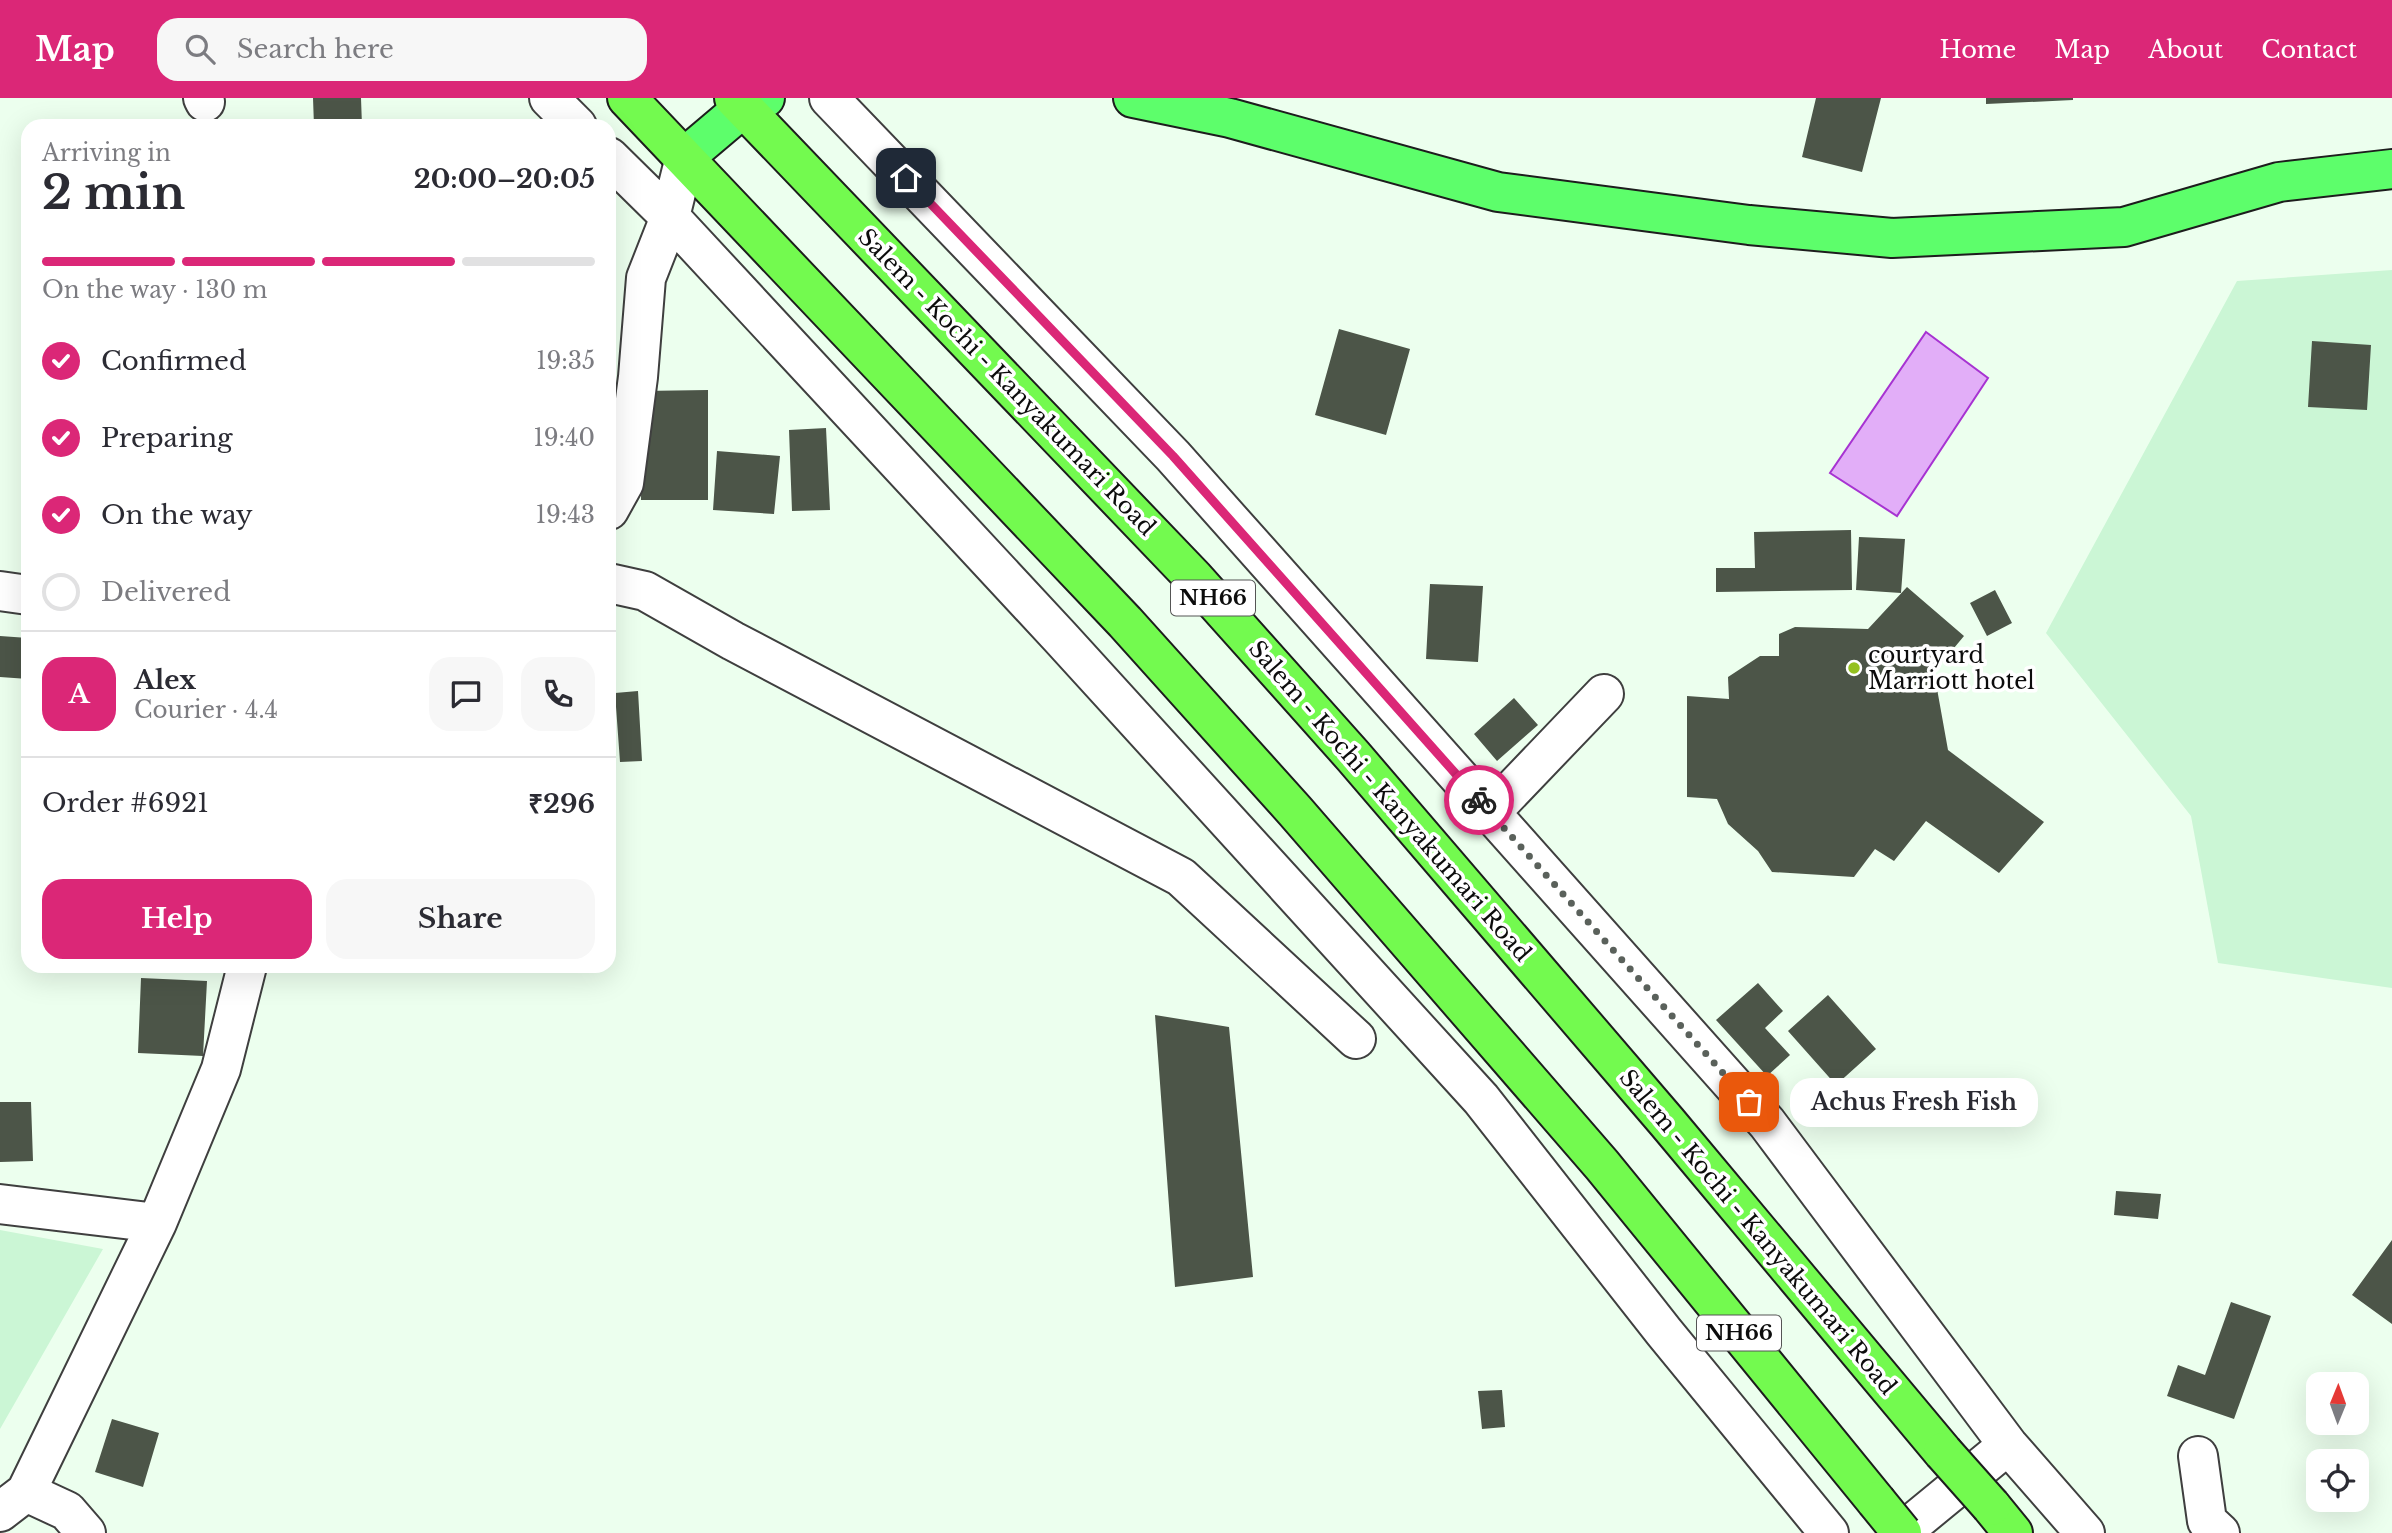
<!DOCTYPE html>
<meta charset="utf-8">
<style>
:root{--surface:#fff;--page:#f7f7f7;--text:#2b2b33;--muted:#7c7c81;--line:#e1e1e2;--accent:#db2777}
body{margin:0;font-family:"Libre Baskerville",serif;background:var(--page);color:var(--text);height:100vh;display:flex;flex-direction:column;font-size:26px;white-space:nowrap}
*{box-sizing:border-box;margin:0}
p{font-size:23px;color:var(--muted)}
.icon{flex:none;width:38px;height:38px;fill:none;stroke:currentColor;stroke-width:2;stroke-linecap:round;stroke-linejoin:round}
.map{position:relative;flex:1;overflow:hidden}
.drawer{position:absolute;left:21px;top:21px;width:595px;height:854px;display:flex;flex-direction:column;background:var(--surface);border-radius:21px;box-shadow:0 7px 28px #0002}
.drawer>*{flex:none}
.needle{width:46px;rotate:1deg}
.fabs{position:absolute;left:2306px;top:1274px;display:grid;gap:14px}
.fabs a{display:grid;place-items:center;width:63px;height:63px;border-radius:14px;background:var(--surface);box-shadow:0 7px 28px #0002;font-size:35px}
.pin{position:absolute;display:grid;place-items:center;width:60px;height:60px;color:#fff;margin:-30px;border-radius:14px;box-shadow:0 4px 10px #0006}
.courier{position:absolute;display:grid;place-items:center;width:70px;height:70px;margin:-35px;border:5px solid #db2777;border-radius:50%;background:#fff;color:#222;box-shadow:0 2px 9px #0007}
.bubble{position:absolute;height:49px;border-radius:21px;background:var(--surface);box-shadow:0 7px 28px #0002;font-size:23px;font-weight:700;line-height:49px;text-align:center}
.summary em{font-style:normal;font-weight:700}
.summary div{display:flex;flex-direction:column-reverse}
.summary{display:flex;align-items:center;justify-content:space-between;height:119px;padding:0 21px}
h1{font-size:46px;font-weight:700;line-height:52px}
.bar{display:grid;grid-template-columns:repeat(4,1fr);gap:10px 7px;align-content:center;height:84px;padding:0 21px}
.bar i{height:9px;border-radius:5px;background:var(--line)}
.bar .on{background:var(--accent)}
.bar p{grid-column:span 4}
.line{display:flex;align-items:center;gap:18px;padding:0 21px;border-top:2px solid var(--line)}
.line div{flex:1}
.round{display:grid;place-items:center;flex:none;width:74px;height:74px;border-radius:21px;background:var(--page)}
ol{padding:0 21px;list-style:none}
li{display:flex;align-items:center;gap:21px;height:77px}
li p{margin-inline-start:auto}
li .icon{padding:7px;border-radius:50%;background:var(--accent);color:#fff;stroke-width:4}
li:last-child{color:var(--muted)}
li i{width:38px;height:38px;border:4px solid var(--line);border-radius:50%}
.button{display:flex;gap:14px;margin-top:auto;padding:14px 21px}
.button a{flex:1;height:80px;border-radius:21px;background:var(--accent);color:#fff;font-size:28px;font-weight:700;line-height:80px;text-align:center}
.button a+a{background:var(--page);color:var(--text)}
header{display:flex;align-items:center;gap:42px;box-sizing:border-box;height:98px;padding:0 35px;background:var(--accent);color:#fff}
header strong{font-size:33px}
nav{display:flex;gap:38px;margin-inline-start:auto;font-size:24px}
.search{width:490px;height:63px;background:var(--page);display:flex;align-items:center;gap:18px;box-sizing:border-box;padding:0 24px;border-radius:21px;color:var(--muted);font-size:26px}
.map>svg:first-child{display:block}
.farmland{fill:#cbf6d5}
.water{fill:#e2aef8;stroke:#a733d2;stroke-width:2}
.building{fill:#4c5548}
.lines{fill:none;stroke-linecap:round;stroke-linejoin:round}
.minor-casing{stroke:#3f3f3f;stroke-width:42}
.major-casing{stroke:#1d1d1d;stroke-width:42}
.highway-casing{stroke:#1d1d1d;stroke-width:42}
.minor{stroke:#fff;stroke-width:38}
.major{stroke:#5dfe6b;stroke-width:38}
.highway{stroke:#73fa4f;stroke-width:38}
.highway-bridge-casing{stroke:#1d1d1d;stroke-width:42;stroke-linecap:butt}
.highway-bridge{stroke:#73fa4f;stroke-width:38}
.done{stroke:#5a615b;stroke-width:7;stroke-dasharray:0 12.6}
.route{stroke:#db2777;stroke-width:9}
.poi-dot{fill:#94c11f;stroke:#fff;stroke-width:2.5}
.labels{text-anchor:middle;stroke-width:7;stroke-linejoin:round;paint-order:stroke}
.shield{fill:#fff;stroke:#555;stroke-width:2}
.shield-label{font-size:21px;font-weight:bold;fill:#0c0c0c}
.street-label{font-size:23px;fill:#0c0c0c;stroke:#fff}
.poi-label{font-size:23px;fill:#0c0c0c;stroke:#fff;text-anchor:start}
</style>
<header>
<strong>Map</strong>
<div class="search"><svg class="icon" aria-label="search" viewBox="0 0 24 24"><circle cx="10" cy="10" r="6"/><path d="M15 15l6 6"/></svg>Search here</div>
<nav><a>Home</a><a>Map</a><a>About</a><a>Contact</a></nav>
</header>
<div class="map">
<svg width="2392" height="1435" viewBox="0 0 2392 1435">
<rect width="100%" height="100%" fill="#ecffee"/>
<path class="farmland" d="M 2392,172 L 2392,890 L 2218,865 L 2191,718 L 2046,535 L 2237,183 Z
M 0,1132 L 103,1151 L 0,1331 Z"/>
<path class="water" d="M 1926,234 L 1988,280 L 1897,418 L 1830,375 Z"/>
<path class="building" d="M 313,0 L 361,0 L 362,28 L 314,28 Z
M 1816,0 L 1881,0 L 1862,74 L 1802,59 Z
M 1986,0 L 2073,0 L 2073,2 L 1986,6 Z
M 1339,231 L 1410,251 L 1386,337 L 1315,317 Z
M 2312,243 L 2371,247 L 2367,312 L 2308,309 Z
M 708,292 L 708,402 L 641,402 L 642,293 Z
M 826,330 L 830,412 L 792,413 L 789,332 Z
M 717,353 L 780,358 L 774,416 L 713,412 Z
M 1851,432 L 1852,492 L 1716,494 L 1716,470 L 1755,470 L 1754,434 Z
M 1859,439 L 1905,441 L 1901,495 L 1856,492 Z
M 1430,486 L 1483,488 L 1478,564 L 1426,561 Z
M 1907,489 L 1964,538 L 1934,574 L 1948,652 L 2044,724 L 1999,775 L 1926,723 L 1894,763 L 1875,751 L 1854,779 L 1772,774 L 1758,753 L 1728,726 L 1717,701 L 1687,699 L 1687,598 L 1729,601 L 1728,579 L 1760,558 L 1779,558 L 1779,536 L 1795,529 L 1868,531 Z
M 1995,492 L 2012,525 L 1987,538 L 1970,505 Z
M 0,538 L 28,540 L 28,581 L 0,579 Z
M 638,593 L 642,663 L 620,664 L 615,595 Z
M 1514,600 L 1538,627 L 1497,663 L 1474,636 Z
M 141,880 L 207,883 L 203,958 L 138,955 Z
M 1758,885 L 1783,913 L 1765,930 L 1790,957 L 1767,978 L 1716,922 Z
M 1828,897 L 1876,951 L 1836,987 L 1788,933 Z
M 1155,917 L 1229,929 L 1253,1179 L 1175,1189 Z
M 0,1004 L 31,1004 L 33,1063 L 0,1064 Z
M 2116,1093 L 2161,1096 L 2158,1121 L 2114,1117 Z
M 2392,1142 L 2392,1226 L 2352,1197 Z
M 2231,1204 L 2271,1218 L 2234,1321 L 2167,1298 L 2178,1267 L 2205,1277 Z
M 1502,1292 L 1505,1329 L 1482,1331 L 1478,1293 Z
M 112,1321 L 159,1335 L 143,1389 L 95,1374 Z"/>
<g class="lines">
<defs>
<path id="minor" d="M 203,0 L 205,4
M 549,0 L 577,28
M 829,0 L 1173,358 L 1767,1025 L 2008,1347 L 2085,1435
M 609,59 L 670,119 L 685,59
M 609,412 L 624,385 L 638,279 L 646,180 L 670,119 L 1060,539 L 1481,1001 L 1664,1234 L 1829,1435
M 609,485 L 645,493 L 733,543 L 1181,779 L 1356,941
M 0,493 L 28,497
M 1491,714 L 1604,596
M 0,1106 L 157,1125
M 2198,1358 L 2207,1423 L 2220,1435
M 26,1394 L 157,1125 L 221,971 L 247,868
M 0,1414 L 26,1394 L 67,1413 L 86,1435
M 1901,1435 L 2008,1347"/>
<path id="major" d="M 1133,0 L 1230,20 L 1498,94 L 1749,127 L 1892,140 L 2124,129 L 2279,84 L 2392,71
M 685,59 L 743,10 L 765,0"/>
<path id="highway" d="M 627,0 L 1125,524 L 1295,713 L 1602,1067 L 1876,1403
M 734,0 L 1194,480 L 1353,658 L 1667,1024 L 1943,1354
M 1991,1408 L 2013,1435"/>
</defs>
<use href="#minor" class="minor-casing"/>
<use href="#major" class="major-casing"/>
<use href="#highway" class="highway-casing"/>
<use href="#minor" class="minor"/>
<use href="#major" class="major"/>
<use href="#highway" class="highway"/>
<defs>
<path id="highway-bridge" d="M 1943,1354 L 1991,1408
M 1876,1403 L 1902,1435"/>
</defs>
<use href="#highway-bridge" class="highway-bridge-casing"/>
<use href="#highway-bridge" class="highway-bridge"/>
</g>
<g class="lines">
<path class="done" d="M 1479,702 L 1749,1004"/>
<path class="route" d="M 906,80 L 1173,358 L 1479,702"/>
</g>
<circle class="poi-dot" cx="1854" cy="570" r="7"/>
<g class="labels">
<g class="shield">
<rect x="1171" y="482.5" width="84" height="35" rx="5"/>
<rect x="1697" y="1217.5" width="84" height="35" rx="5"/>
</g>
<g class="shield-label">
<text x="1213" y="507">NH66</text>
<text x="1739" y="1242">NH66</text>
</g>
<g class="street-label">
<text transform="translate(1007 284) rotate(46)" y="8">Salem - Kochi - Kanyakumari Road</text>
<text transform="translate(1390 703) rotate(49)" y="8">Salem - Kochi - Kanyakumari Road</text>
<text transform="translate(1758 1134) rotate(50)" y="8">Salem - Kochi - Kanyakumari Road</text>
</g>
<g class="poi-label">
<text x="1868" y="565">courtyard<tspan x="1868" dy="26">Marriott hotel</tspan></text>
</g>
</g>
</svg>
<div class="fabs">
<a><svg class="needle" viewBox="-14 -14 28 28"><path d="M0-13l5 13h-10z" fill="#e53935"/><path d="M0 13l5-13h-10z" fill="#7c7c81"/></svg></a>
<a><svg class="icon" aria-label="locate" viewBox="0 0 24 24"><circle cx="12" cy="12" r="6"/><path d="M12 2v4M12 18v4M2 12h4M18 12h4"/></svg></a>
</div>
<div class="pin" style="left:1749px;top:1004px;background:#ea580c"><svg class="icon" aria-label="bag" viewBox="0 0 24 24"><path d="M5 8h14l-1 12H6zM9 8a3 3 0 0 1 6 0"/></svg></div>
<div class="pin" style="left:906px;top:80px;background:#1f2937"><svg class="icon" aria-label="home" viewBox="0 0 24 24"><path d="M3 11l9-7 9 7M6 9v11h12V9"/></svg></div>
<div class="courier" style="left:1479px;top:702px"><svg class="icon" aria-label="bike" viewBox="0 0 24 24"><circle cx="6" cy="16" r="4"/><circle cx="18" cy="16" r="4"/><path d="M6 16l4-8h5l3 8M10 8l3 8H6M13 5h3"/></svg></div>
<div class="bubble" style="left:1790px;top:980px;width:248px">Achus Fresh Fish</div>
<section class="drawer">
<div class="summary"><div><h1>2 min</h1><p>Arriving in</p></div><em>20:00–20:05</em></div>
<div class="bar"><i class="on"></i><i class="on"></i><i class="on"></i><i></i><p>On the way · 130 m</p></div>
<ol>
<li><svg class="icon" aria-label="check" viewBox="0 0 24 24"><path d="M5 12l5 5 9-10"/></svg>Confirmed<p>19:35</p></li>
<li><svg class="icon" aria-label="check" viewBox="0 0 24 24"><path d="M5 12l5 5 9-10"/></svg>Preparing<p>19:40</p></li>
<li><svg class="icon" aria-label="check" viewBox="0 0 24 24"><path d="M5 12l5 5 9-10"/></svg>On the way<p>19:43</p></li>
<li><i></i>Delivered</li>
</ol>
<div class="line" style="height:126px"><b class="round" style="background:var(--accent);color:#fff">A</b><div><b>Alex</b><p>Courier · 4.4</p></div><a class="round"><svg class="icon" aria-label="chat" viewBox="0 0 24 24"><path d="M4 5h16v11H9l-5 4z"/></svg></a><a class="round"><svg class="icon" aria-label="phone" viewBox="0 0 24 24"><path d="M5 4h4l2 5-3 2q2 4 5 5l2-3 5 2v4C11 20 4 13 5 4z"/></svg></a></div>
<div class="line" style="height:91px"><div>Order #6921</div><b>₹296</b></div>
<div class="button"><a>Help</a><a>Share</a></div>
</section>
</div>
